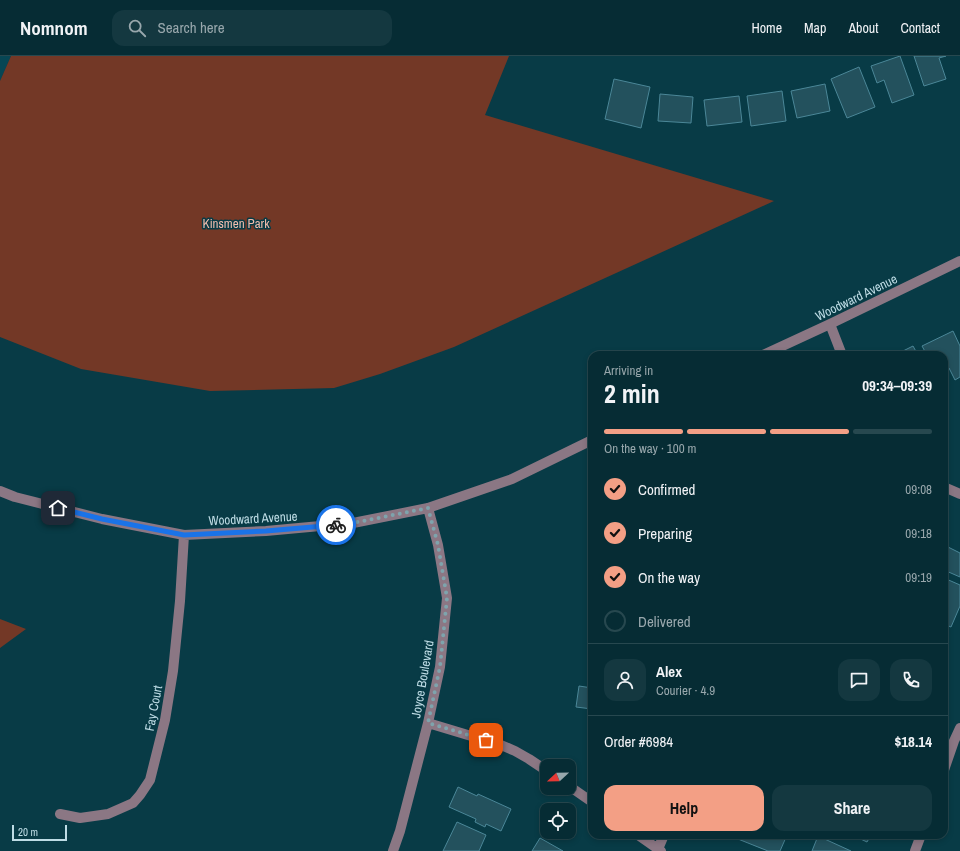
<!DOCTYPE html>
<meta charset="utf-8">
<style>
:root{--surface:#062c34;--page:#143840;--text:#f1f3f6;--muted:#98a7ac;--line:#27484f;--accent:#f39f85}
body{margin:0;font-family:"Archivo Narrow",sans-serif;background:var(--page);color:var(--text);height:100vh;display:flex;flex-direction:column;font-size:15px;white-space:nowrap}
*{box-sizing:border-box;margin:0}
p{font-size:13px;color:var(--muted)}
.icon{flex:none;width:22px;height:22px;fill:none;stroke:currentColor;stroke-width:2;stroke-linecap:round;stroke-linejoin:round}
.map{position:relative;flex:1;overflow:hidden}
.drawer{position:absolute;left:588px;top:295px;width:360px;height:488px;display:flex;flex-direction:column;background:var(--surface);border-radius:12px;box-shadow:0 2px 6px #0003,0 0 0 1px var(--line)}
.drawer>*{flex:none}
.needle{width:26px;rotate:248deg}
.fabs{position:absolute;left:540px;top:703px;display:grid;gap:8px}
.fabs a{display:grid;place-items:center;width:36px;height:36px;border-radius:8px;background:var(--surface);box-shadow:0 2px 6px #0003,0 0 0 1px var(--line);font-size:20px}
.scale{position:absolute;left:12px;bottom:10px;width:55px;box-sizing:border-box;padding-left:4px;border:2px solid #bedce5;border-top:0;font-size:11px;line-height:14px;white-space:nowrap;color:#bedce5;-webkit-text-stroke:3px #083b46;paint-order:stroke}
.pin{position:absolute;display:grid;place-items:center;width:34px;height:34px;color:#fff;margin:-17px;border-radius:8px;box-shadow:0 2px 6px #0006}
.courier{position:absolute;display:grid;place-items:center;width:40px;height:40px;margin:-20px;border:3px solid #1a73e8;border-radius:50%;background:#fff;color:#222;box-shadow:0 1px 5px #0007}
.summary em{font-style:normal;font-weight:700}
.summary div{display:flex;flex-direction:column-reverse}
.summary{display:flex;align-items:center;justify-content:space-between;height:68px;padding:0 16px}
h1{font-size:26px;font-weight:700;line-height:30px}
.bar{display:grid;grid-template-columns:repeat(4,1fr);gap:6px 4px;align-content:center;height:48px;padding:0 16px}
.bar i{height:5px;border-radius:3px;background:var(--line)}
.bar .active{background:var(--accent)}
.bar p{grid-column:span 4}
.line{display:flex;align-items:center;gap:10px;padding:0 16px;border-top:1px solid var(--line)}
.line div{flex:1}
.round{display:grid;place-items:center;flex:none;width:42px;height:42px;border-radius:12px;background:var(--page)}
ol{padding:0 16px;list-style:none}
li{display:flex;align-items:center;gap:12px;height:44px}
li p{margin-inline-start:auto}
li .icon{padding:4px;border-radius:50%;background:var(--accent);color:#111;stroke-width:4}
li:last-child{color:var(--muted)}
li i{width:22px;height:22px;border:2px solid var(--line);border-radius:50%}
.action{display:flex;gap:8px;margin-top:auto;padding:8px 16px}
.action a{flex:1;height:46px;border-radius:12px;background:var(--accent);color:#111;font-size:16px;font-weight:700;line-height:46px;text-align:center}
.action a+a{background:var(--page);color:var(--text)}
header{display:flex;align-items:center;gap:24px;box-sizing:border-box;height:56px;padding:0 20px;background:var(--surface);border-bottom:1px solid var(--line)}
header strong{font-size:19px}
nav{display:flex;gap:22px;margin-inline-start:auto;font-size:14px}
.search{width:280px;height:36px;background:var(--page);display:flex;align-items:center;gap:10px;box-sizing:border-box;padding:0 14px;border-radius:12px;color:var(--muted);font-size:15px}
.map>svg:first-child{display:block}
.built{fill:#074654}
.green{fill:#733826}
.building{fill:#23515d;stroke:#4b8798}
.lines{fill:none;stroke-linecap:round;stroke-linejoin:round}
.minor{stroke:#8b7784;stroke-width:10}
.done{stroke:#7ea4ad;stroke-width:4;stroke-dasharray:0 7.2}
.route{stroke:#1a73e8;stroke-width:5}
.labels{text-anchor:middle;stroke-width:3;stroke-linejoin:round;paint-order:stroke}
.park-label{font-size:13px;fill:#f2bdad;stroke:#083b46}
.street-label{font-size:13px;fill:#bedce5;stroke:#083b46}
</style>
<header>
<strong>Nomnom</strong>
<div class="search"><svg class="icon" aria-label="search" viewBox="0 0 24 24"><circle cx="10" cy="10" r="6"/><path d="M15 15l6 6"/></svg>Search here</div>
<nav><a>Home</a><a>Map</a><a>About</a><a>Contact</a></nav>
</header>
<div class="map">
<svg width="960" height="795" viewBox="0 0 960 795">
<rect width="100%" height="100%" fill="#083b46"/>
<path class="built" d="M 0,0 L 11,0 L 0,25 Z"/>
<path class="green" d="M 11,0 L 509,0 L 485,59 L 774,145 L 454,291 L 380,318 L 334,332 L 210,335 L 81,313 L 0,281 L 0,25 Z
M 0,563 L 26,573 L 0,592 Z"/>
<path class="building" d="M 900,0 L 914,39 L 892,47 L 884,24 L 877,27 L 871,10 Z
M 914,0 L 946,0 L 939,2 L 946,23 L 924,30 Z
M 859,11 L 875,51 L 847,62 L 831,23 Z
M 614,23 L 650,31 L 641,72 L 605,63 Z
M 825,28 L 830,55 L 797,62 L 791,35 Z
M 782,35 L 786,65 L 751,70 L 747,40 Z
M 660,38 L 693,41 L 691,67 L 658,65 Z
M 739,40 L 742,66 L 707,70 L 704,44 Z
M 953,275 L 960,290 L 960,321 L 955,324 L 949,312 L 944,314 L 944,299 L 927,299 L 922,290 Z
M 913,290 L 918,299 L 895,299 Z
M 944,489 L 960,497 L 960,521 L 944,514 Z
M 944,522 L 960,529 L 960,550 L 951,571 L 944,568 Z
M 579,630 L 592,632 L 592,653 L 576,651 Z
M 458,731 L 477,740 L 478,738 L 511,753 L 501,775 L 486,768 L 485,771 L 475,766 L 476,763 L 449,751 Z
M 457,766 L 486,779 L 479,795 L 443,795 Z
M 728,779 L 787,779 L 780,795 L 768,795 Z
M 852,779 L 871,779 L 867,786 Z
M 818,780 L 851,795 L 812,795 Z
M 540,782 L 563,795 L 532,795 Z"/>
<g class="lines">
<path class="minor" d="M 830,268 L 842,299
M 763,299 L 830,268 L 960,205
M 944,431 L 960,438
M 0,435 L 15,441 L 102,463 L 184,479 L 266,475 L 353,467 L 428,452 L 512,423 L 592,384
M 428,667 L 501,689 L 515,695 L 529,703 L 547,715
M 944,714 L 954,685 L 960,672
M 569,730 L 592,746
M 60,758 L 80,762 L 108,758 L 133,747 L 140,739 L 150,724 L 165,664 L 173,615 L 180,545 L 184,479
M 638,779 L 661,795
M 658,793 L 664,779
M 393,795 L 400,775 L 428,667 L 440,611 L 447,542 L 438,489 L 428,452
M 915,795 L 921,779"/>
</g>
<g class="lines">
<path class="done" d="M 336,469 L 353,467 L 428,452 L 438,489 L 447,542 L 440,611 L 428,667 L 486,684"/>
<path class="route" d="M 58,452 L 102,463 L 184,479 L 266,475 L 336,469"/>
</g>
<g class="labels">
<g class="park-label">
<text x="236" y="172">Kinsmen Park</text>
</g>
<g class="street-label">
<text transform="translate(856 241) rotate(-26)" y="5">Woodward Avenue</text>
<text transform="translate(253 462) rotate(-3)" y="5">Woodward Avenue</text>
<text transform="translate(422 623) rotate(-80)" y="5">Joyce Boulevard</text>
<text transform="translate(153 652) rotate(-79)" y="5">Fay Court</text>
</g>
</g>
</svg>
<div class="fabs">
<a><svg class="needle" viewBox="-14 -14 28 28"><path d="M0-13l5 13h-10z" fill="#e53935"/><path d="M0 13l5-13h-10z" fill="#98a7ac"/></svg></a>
<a><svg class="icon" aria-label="locate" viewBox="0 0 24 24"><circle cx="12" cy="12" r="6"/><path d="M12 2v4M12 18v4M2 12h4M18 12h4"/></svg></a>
</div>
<div class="scale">20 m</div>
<div class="pin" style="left:486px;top:684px;background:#ea580c"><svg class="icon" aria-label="bag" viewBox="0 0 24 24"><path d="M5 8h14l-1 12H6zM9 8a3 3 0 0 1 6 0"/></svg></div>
<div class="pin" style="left:58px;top:452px;background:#1f2937"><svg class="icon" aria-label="home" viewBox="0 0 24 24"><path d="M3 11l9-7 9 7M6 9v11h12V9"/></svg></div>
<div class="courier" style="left:336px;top:469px"><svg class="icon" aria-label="bike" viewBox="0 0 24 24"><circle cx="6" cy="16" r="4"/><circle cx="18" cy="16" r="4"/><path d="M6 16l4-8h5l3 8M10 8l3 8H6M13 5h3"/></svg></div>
<section class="drawer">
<div class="summary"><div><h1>2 min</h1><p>Arriving in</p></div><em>09:34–09:39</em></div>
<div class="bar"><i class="active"></i><i class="active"></i><i class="active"></i><i></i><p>On the way · 100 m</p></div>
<ol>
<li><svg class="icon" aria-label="check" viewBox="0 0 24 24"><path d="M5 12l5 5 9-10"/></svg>Confirmed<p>09:08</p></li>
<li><svg class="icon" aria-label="check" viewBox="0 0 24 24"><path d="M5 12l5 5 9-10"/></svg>Preparing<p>09:18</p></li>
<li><svg class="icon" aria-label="check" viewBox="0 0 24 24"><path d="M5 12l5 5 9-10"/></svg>On the way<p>09:19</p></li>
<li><i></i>Delivered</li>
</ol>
<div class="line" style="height:72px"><a class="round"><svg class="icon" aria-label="person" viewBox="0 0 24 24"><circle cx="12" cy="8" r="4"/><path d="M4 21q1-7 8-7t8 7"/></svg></a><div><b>Alex</b><p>Courier · 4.9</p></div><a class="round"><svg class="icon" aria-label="chat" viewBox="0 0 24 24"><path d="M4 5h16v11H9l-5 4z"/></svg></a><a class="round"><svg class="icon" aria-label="phone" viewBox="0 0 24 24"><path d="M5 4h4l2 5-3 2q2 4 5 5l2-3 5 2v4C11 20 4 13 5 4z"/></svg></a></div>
<div class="line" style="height:52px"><div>Order #6984</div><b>$18.14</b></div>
<div class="action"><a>Help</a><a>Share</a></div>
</section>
</div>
